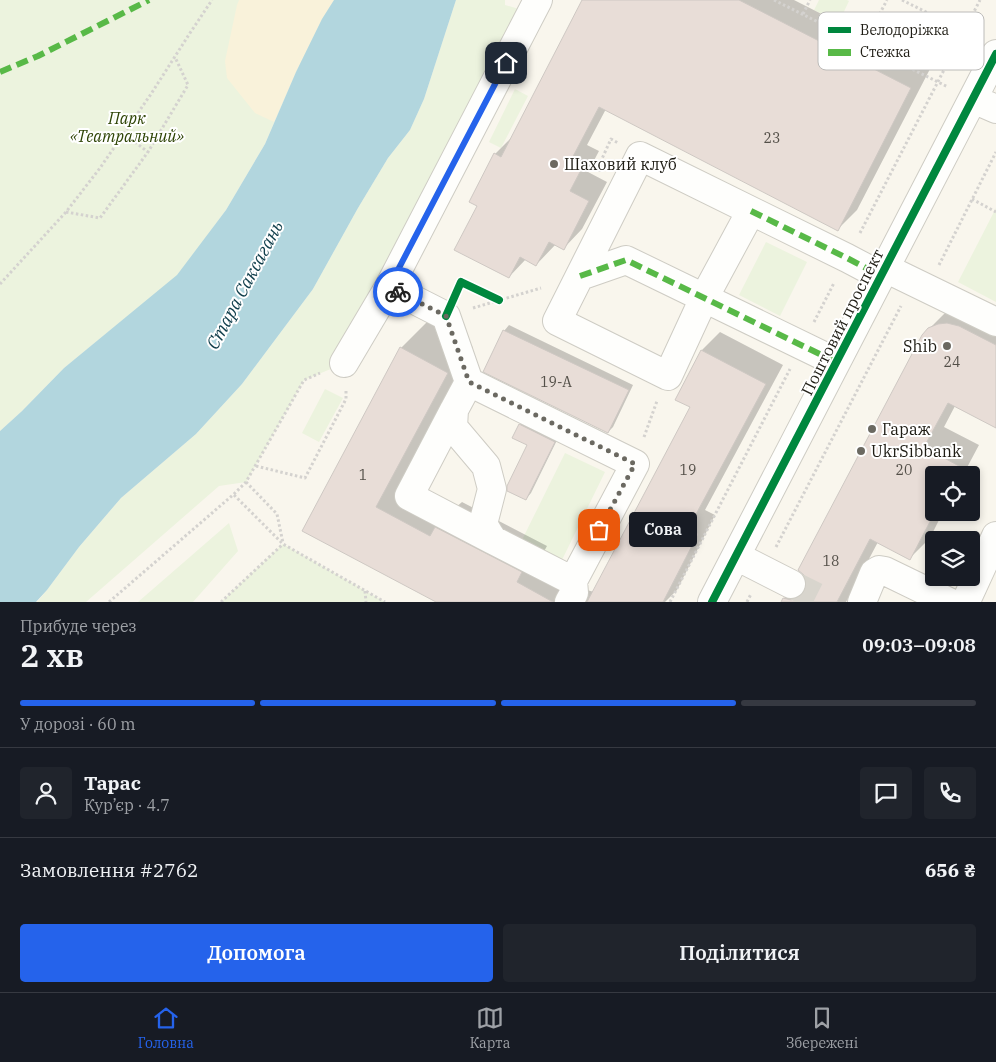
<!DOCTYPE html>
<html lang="uk">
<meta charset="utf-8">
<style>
:root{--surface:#171b24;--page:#20242c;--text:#f1f3f6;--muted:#9ea1a6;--line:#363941;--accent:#2563eb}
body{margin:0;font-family:"IBM Plex Serif",serif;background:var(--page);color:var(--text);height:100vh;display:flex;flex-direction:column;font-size:19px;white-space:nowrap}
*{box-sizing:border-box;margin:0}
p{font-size:16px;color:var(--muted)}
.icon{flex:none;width:28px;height:28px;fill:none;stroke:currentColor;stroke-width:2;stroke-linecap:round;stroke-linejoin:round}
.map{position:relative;height:602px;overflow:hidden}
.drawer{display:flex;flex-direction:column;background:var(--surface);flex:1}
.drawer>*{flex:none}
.tools{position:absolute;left:925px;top:466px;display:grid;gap:10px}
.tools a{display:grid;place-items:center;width:55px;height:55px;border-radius:5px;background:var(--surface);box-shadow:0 2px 8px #0003;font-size:25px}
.pin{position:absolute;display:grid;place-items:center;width:42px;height:42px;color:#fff;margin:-21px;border-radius:10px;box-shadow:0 2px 8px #0006}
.courier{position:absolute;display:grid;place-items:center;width:50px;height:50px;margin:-25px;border:4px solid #2563eb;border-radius:50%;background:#fff;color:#222;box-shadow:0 1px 6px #0007}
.bubble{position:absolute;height:35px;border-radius:5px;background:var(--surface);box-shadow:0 2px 8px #0003;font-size:16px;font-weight:600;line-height:35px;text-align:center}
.headline em{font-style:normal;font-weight:600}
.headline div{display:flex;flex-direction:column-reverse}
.headline{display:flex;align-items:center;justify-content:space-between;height:85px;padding:0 20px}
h1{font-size:32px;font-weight:600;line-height:38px}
.bar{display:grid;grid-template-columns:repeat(4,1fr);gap:8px 5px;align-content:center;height:60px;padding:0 20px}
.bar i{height:6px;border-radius:4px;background:var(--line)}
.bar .on{background:var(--accent)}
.bar p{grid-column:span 4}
.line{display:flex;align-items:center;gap:12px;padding:0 20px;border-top:1px solid var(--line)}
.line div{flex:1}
.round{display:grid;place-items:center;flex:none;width:52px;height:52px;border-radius:5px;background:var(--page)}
.action{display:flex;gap:10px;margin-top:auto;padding:10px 20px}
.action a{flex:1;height:58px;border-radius:5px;background:var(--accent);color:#fff;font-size:20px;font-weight:600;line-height:58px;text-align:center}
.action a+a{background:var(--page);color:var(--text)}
.dock{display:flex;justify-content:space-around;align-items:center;height:70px;border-top:1px solid var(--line);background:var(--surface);font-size:14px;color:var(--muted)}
.dock a{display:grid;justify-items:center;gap:2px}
.dock .on{color:var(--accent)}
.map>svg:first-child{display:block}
.green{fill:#ecf3de}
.sand{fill:#f9f2da}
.water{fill:#b2d6de}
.shadow{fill:#0003}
.building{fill:#e8ddd7;stroke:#cec8c3}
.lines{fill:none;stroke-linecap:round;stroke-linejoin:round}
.minor-tunnel{stroke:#d8d5cd;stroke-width:28;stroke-dasharray:28 14;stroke-linecap:butt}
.minor-casing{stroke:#ceccc4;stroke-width:30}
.path{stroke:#d4d2cf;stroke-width:3;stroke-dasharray:2.5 2.5;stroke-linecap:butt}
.minor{stroke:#fefefc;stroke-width:28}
.quiet{stroke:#58b947;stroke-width:6;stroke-dasharray:12 6;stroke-linecap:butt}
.cycleway-casing{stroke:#fff;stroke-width:11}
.cycleway{stroke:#00873e;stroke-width:8}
.done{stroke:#6b6961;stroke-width:5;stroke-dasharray:0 9}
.route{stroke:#2563eb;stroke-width:6}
.poi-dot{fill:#6b6961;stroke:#fff;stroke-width:2}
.labels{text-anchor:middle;stroke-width:4;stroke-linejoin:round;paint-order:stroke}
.number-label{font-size:14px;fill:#534f48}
.park-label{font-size:16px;font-style:italic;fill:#2e4405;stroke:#fff}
.poi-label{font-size:16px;fill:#1f1d15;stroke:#fff;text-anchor:start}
.street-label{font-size:16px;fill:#1f1d15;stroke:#fff}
.water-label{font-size:18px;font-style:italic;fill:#0f3e4b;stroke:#fff}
.key{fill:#fff;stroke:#bcbbb9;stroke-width:1}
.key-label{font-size:14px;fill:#1f1d15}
</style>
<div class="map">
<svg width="996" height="602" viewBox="0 0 996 602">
<rect width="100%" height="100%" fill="#f9f6ed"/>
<path class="green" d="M 0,0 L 334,0 L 296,72 L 265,144 L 226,210 L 177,276 L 64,368 L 22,411 L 0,431 Z
M 456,0 L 505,0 L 505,5 L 519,9 L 338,366 L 304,380 L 246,482 L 219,486 L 86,602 L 37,602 L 47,590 L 79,547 L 121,498 L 196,434 L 242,384 L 313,289 L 358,208 L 388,158 L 410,130 L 424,99 Z
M 819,0 L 847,0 L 849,1 L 839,22 L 814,10 Z
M 515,89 L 528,96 L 501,148 L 489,142 Z
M 996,208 L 996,302 L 958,282 Z
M 766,242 L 807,262 L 780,316 L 739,295 Z
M 325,389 L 343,398 L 319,442 L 302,433 Z
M 565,453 L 605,472 L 560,564 L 520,544 Z
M 229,523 L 238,551 L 193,602 L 138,602 Z
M 283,544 L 385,602 L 221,602 Z"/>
<path class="sand" d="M 239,0 L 334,0 L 322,19 L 296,72 L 274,122 L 255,113 L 227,78 L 225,61 L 237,5 Z"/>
<path class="water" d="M 334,0 L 456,0 L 424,99 L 410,130 L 388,158 L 358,208 L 313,289 L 242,384 L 196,434 L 121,498 L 79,547 L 47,590 L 36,602 L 0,602 L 0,431 L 22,411 L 64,368 L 177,275 L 226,210 L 265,144 L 296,72 L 322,19 Z"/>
<path class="shadow" d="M 583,0 L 794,0 L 930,69 L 857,210 L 838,229 L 606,109 L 587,145 L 599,151 L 588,172 L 607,182 L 582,229 L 564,248 L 556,244 L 536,265 L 526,259 L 509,277 L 479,205 L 495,154 L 514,135 Z
M 950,308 L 996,315 L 996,427 L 955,406 L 944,427 L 979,445 L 963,475 L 934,475 L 934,512 L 943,512 L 930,538 L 910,558 L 878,542 L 846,602 L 782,602 L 784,598 L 806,577 L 929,329 Z
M 427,322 L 473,347 L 401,481 L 454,509 L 462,502 L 547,546 L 542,555 L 587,590 L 594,592 L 692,407 L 676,399 L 702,350 L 720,332 L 783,365 L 705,510 L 715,515 L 677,590 L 665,602 L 438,602 L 304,531 L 401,348 Z
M 509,325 L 633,385 L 613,427 L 608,432 L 504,331 Z
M 525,420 L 559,436 L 531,493 L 526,499 L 528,444 L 520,425 Z"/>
<path class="building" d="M 582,0 L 739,0 L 911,88 L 838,231 L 599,107 L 569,164 L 581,170 L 570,191 L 589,201 L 564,250 L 549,242 L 536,266 L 520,257 L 509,278 L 454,250 L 477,206 L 469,202 L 494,153 L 501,157 Z
M 947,323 L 959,326 L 996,345 L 996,428 L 948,403 L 924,447 L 959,466 L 954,475 L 934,475 L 934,512 L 935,512 L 910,560 L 870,539 L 837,602 L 781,602 L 783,598 L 791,600 L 799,597 L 805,591 L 807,583 L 804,575 L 798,570 L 922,335 L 928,328 L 938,324 Z
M 503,330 L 629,390 L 608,433 L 483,372 Z
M 400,347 L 448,373 L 376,507 L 430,536 L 435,527 L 522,572 L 517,582 L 553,602 L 436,602 L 302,531 Z
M 701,350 L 766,384 L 688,529 L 698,534 L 663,602 L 587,602 L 690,407 L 675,400 Z
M 519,424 L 555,442 L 526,500 L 507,491 L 507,486 L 527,445 L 512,438 Z"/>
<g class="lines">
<path class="minor-tunnel" d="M 791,584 L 827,602"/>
<defs>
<path id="minor" d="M 973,99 L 996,109
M 751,211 L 704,298 L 668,376 L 557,321 L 640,156 L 847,258 L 881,276
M 885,268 L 996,322
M 580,276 L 626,260 L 836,362
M 389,287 L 446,316 L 469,382 L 454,410 L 453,427 L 486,466 L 492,489 L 483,524 L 489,534 L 493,540 L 573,581
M 344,363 L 389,287 L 538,0
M 469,382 L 635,464 L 573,581 L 574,593 L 569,602
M 454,410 L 409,496 L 493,540
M 736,556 L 791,584
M 712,602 L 996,54
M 862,602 L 874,573 L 879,570 L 885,571 L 949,602
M 964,602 L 967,599 L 996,536"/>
</defs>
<use href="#minor" class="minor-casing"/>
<path class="path" d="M 774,0 L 948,87
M 902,0 L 964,31
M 803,14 L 810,0
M 863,45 L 887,0
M 123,133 L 148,152
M 600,172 L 600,163 L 611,139 L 618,143
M 972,199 L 996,212
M 66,212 L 100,218 L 148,152 L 188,85 L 175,57
M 860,233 L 980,0
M 939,265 L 996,152
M 0,284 L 66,212 L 100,168 L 151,94 L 190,33 L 212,0
M 473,308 L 541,288
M 814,322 L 834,283
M 644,437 L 657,401
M 256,466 L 305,478 L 346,399 L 346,391
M 246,482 L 277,514 L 283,543
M 234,495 L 283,544 L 385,602
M 776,547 L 901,306
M 365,591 L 366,602
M 109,602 L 234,494 L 246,482 L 304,380 L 320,373
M 221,602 L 283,544
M 670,602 L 790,369
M 747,602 L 751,594"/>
<use href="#minor" class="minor"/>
<path class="quiet" d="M 0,72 L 38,56 L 149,0
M 751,211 L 847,258 L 881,276
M 580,276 L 626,260 L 836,362"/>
<defs>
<path id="cycleway" d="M 446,316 L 461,282 L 499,300
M 712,602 L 996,54"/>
</defs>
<use href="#cycleway" class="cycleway-casing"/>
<use href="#cycleway" class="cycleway"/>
</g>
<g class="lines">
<path class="done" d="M 398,292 L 446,316 L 469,382 L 635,464 L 599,530"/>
<path class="route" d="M 398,292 L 389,287 L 506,63"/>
</g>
<g class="poi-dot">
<circle cx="554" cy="164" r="5"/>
<circle cx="947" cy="346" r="5"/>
<circle cx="872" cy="429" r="5"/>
<circle cx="861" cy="451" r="5"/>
</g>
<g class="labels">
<g class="number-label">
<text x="772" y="143">23</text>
<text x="952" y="367">24</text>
<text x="556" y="387">19-А</text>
<text x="688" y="475">19</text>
<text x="904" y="475">20</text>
<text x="363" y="480">1</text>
<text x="831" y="566">18</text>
</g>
<g class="park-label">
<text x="127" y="124">Парк<tspan x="127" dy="18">«Театральний»</tspan></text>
</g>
<g class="poi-label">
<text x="564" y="170">Шаховий клуб</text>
<text x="937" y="352" text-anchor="end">Shib</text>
<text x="882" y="435">Гараж</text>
<text x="871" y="457">UkrSibbank</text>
</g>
<g class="street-label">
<text transform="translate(842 322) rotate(-63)" y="6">Поштовий проспект</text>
</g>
<g class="water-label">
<text transform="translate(245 285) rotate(-62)" y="6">Стара Саксагань</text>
</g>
</g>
<rect x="818" y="12" width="166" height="58" rx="8" class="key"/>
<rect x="828" y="27" width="23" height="6" fill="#00873e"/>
<rect x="828" y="49" width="23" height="7" fill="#58b947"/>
<g class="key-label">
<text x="860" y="35">Велодоріжка</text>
<text x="860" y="57">Стежка</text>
</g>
</svg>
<div class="tools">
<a><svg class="icon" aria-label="locate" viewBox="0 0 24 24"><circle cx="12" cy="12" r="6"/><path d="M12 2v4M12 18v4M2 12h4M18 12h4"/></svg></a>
<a><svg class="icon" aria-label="layers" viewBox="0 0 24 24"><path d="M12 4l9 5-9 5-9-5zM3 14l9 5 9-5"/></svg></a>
</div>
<div class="pin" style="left:599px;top:530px;background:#ea580c"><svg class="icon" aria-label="bag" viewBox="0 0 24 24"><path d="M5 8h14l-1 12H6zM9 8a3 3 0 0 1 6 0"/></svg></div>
<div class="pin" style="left:506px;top:63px;background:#1f2937"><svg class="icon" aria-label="home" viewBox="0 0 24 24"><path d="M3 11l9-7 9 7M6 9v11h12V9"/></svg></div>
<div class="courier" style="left:398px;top:292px"><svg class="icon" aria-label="bike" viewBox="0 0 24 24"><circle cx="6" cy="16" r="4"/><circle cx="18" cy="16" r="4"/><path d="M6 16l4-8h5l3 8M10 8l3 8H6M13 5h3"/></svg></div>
<div class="bubble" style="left:629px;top:512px;width:68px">Сова</div>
</div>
<section class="drawer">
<div class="headline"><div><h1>2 хв</h1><p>Прибуде через</p></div><em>09:03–09:08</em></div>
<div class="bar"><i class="on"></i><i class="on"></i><i class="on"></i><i></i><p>У дорозі · 60 m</p></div>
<div class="line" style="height:90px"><a class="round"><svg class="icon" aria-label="person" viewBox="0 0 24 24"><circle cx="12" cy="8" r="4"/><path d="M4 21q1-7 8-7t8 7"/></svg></a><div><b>Тарас</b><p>Кур’єр · 4.7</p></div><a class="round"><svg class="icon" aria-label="chat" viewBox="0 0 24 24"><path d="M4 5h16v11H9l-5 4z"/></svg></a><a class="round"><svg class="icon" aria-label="phone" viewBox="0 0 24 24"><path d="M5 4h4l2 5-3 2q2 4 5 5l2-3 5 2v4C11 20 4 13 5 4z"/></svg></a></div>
<div class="line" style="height:65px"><div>Замовлення #2762</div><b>656 ₴</b></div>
<div class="action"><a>Допомога</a><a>Поділитися</a></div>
</section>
<nav class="dock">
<a class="on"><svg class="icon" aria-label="home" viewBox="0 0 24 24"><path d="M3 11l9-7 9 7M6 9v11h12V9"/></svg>Головна</a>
<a><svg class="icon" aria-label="map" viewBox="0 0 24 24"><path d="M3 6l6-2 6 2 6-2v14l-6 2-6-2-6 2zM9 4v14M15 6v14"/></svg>Карта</a>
<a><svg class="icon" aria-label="saved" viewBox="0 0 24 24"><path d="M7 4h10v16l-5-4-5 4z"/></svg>Збережені</a>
</nav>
